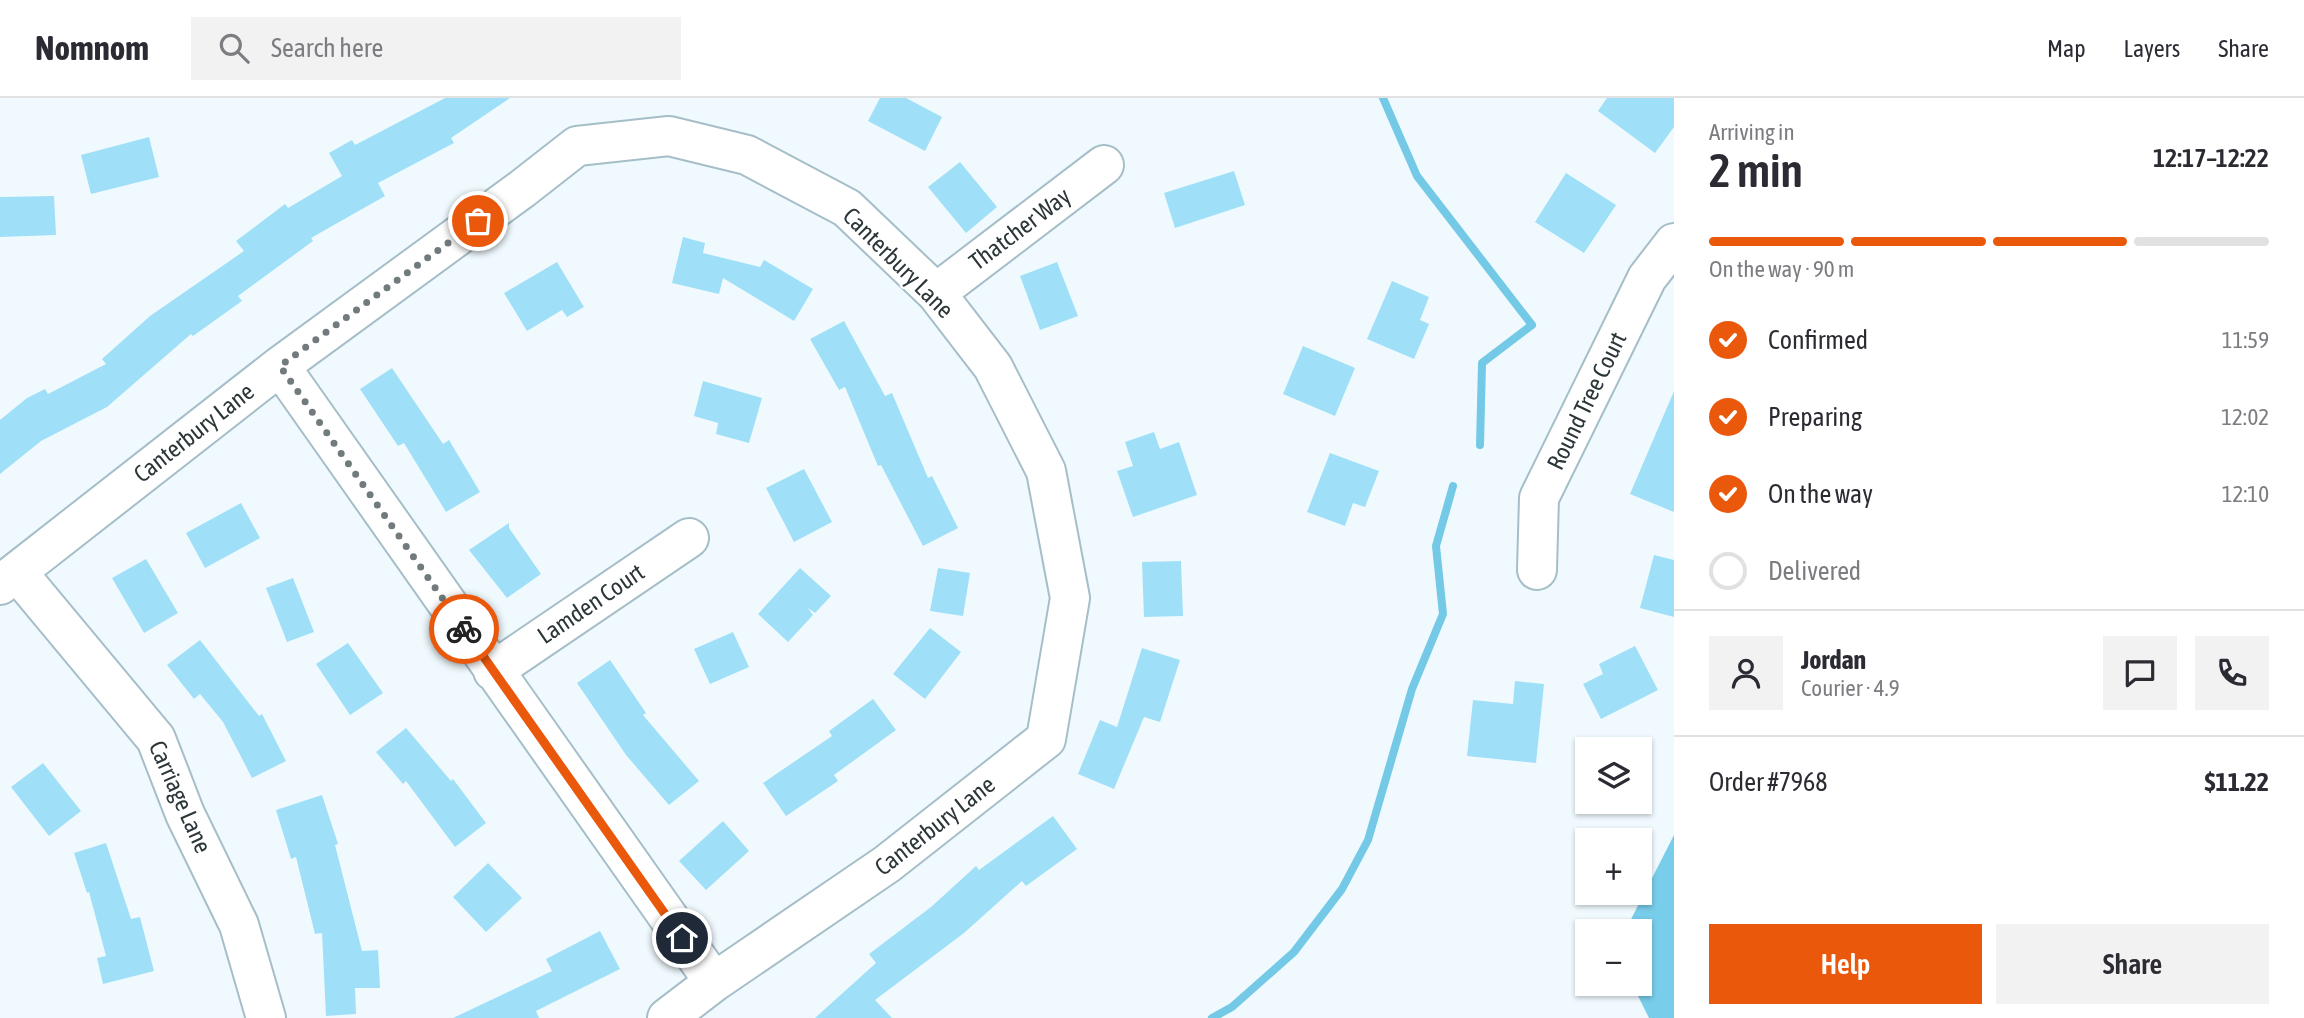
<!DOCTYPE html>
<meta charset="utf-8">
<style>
:root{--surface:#fff;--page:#f2f2f3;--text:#2b2b33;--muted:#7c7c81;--line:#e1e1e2;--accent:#ea580c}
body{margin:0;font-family:"Asap Condensed",sans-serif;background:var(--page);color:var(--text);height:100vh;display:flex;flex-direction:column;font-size:26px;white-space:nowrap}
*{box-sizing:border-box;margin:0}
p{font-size:23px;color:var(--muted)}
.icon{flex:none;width:38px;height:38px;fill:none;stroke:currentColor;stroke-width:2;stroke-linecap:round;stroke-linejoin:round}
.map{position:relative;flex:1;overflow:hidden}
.panel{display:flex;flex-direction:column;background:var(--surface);width:630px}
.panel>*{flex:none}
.tools{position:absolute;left:1575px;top:639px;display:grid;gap:14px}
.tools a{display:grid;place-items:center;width:77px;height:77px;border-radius:0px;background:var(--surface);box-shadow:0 2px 5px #0004;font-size:35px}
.pin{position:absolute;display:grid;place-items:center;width:60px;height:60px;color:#fff;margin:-30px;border:4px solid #fff;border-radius:50%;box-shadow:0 2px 7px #0007}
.courier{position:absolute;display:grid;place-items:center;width:70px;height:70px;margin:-35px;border:5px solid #ea580c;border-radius:50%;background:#fff;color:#222;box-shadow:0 2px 9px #0007}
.head em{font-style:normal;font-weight:600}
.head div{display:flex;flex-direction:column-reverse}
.head{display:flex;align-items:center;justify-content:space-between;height:119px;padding:0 35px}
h1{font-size:46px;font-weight:600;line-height:52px}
.bar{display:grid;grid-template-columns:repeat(4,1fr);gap:10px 7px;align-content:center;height:84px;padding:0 35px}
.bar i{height:9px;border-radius:5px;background:var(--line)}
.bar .selected{background:var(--accent)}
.bar p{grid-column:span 4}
.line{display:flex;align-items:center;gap:18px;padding:0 35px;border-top:2px solid var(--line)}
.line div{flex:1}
.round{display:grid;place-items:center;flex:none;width:74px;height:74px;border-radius:0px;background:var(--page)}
ol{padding:0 35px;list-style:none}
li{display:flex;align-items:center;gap:21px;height:77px}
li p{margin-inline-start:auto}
li .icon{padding:7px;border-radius:50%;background:var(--accent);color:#fff;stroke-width:4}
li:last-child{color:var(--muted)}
li i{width:38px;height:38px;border:4px solid var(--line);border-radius:50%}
.button{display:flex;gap:14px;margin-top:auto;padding:14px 35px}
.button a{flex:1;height:80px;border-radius:0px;background:var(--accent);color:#fff;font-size:28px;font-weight:600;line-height:80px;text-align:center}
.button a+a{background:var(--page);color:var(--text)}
header{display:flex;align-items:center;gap:42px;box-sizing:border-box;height:98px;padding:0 35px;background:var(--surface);border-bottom:2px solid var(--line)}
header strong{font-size:33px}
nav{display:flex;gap:38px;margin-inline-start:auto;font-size:24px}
.search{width:490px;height:63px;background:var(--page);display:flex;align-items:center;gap:18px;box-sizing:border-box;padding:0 24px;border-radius:0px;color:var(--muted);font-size:26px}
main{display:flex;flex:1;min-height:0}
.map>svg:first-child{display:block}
.forest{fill:#78cdea}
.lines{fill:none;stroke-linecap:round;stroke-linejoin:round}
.stream{stroke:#74c9e6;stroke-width:8}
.building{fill:#9fe0f8}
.minor-casing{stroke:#a5bec7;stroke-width:42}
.minor{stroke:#fff;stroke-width:38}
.done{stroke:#717b7e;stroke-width:7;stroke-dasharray:0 12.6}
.route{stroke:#ea580c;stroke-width:9}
.labels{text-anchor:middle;stroke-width:5;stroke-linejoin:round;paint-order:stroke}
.street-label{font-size:24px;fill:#2c3639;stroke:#fff}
</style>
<header>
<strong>Nomnom</strong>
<div class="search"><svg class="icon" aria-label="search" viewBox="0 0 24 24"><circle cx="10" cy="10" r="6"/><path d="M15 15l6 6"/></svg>Search here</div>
<nav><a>Map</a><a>Layers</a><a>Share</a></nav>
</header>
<main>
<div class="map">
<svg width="1674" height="920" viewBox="0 0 1674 920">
<rect width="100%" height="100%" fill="#f0fafe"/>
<path class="forest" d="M 1674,737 L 1674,920 L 1649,920 L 1632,886 L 1640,886 L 1640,833 L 1625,833 Z"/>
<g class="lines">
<path class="stream" d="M 1383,0 L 1417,78 L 1532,227 L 1482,265 L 1480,347
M 1212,920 L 1232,909 L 1294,854 L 1342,791 L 1368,742 L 1412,591 L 1443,516 L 1436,448 L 1453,388"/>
</g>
<path class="building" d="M 445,0 L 510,0 L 451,40 L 454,45 L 378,85 L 385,98 L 311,140 L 313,143 L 238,198 L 242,203 L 193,238 L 191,236 L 107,309 L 41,343 L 0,376 L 0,322 L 27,300 L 45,291 L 48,296 L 106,266 L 102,261 L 150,218 L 244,153 L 236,143 L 285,106 L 288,110 L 342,78 L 329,55 L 352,42 L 355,47 Z
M 880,0 L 906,0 L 942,19 L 925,53 L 868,23 Z
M 1607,0 L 1674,0 L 1674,29 L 1655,55 L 1598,13 Z
M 149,39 L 159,79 L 91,96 L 81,57 Z
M 960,64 L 997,109 L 966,135 L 928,89 Z
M 1234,73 L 1245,107 L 1175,130 L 1164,95 Z
M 1566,75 L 1616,107 L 1584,155 L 1535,124 Z
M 54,98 L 56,137 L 0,139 L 0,99 Z
M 683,139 L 705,145 L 703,155 L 760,169 L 764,162 L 813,191 L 794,223 L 723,180 L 719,196 L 672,185 Z
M 557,164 L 584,209 L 567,219 L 562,212 L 527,233 L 504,195 Z
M 1057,164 L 1078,218 L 1040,232 L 1020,178 Z
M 1392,183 L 1429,199 L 1420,222 L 1429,226 L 1414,261 L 1367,241 Z
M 844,223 L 885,298 L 892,295 L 928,380 L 932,378 L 958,430 L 923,448 L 881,367 L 878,368 L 845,289 L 839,292 L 810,241 Z
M 1303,248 L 1355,270 L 1335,318 L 1283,296 Z
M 392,270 L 443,346 L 449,342 L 480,394 L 446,414 L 404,345 L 398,348 L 360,291 Z
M 703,283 L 762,300 L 749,345 L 716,336 L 718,325 L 694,318 Z
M 1674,293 L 1674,414 L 1630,396 Z
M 1154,334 L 1160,351 L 1179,344 L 1197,397 L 1133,419 L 1117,373 L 1133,368 L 1125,344 Z
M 1330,355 L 1379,373 L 1365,409 L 1353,405 L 1345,428 L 1307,414 Z
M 804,371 L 832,424 L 794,444 L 766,390 Z
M 241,405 L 260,440 L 205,470 L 186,435 Z
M 509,425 L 509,430 L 541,476 L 507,500 L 469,452 Z
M 1654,457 L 1674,462 L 1674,519 L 1640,510 Z
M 146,461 L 178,515 L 144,535 L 112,480 Z
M 1181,463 L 1183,518 L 1144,519 L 1142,464 Z
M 800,470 L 831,498 L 815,515 L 808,510 L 813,517 L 788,544 L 758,516 Z
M 938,470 L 970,475 L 963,518 L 930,513 Z
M 293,480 L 314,534 L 287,544 L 266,490 Z
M 930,530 L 961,554 L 925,601 L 893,576 Z
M 733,534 L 749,569 L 710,586 L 694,551 Z
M 200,542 L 259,618 L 262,616 L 286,663 L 252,680 L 223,624 L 200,596 L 194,601 L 167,567 Z
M 348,545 L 383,595 L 350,617 L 316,566 Z
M 1635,548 L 1658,592 L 1601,621 L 1583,586 L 1603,576 L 1599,566 Z
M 1142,550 L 1180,562 L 1160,624 L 1144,619 L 1114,691 L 1078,676 L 1100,622 L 1117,629 Z
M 610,562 L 646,615 L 643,617 L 699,683 L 669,707 L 626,657 L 577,585 Z
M 1515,583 L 1544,586 L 1536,665 L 1467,658 L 1473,602 L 1513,606 Z
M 873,601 L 896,632 L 834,677 L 838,683 L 786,718 L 763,685 L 832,638 L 829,633 Z
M 406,630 L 451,683 L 453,681 L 486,725 L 455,749 L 406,683 L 403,686 L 376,654 Z
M 43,665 L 81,713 L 49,738 L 11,689 Z
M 322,697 L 338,746 L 335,747 L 362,853 L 378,852 L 380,890 L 355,890 L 356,916 L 326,918 L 322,835 L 315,836 L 296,759 L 291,761 L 276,712 Z
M 1053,718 L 1077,751 L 1026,788 L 1022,783 L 964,835 L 875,902 L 892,920 L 815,920 L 876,865 L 869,856 L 931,809 L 976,768 L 979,772 Z
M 723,723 L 749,753 L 706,792 L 679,763 Z
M 106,745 L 131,821 L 140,819 L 154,873 L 103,886 L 97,860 L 106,858 L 89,794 L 87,795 L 74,755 Z
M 488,765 L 522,800 L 486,834 L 453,799 Z
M 600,833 L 620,871 L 536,913 L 539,920 L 453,920 L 552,873 L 546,861 Z"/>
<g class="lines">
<defs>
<path id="minor" d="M 936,195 L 1104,67
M 280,268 L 714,884
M 1537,472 L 1539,400 L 1647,180 L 1674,145
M 17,474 L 156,641 L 185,716 L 239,827 L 266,920
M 0,487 L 280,268 L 522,91 L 577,48 L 669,38 L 747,57 L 847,110 L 936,195 L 993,269 L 1046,373 L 1070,500 L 1046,641 L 887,766 L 714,884 L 667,920
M 493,573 L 689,440"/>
</defs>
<use href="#minor" class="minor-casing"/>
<use href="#minor" class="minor"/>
</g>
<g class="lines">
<path class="done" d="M 464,531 L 280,268 L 478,123"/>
<path class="route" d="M 464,531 L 682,840"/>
</g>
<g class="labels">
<g class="street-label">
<text transform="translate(1020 131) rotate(-37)" y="8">Thatcher Way</text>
<text transform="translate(898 165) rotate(45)" y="8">Canterbury Lane</text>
<text transform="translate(1587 303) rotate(-64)" y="8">Round Tree Court</text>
<text transform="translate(194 335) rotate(-38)" y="8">Canterbury Lane</text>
<text transform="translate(591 506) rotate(-34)" y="8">Lamden Court</text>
<text transform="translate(180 699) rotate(66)" y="8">Carriage Lane</text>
<text transform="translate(935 728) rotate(-38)" y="8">Canterbury Lane</text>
</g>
</g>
</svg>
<div class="tools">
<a><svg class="icon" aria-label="layers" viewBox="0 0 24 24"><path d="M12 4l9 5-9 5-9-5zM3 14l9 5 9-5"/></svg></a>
<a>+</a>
<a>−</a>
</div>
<div class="pin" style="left:478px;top:123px;background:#ea580c"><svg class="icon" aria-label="bag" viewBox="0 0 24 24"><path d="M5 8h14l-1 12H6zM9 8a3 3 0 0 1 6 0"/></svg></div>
<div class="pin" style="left:682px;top:840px;background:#1f2937"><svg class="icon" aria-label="home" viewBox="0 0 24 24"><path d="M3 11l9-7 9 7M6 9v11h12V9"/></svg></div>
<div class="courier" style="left:464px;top:531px"><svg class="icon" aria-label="bike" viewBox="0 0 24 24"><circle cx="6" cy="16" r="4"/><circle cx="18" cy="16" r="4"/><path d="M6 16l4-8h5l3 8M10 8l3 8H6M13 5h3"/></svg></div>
</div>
<section class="panel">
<div class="head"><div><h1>2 min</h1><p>Arriving in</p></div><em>12:17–12:22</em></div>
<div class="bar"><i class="selected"></i><i class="selected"></i><i class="selected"></i><i></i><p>On the way · 90 m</p></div>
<ol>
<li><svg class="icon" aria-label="check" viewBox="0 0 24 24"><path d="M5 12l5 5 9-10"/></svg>Confirmed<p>11:59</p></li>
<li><svg class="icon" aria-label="check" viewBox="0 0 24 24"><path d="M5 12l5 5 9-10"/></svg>Preparing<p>12:02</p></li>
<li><svg class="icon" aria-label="check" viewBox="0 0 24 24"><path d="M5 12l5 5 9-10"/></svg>On the way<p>12:10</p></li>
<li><i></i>Delivered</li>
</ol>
<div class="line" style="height:126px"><a class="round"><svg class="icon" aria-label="person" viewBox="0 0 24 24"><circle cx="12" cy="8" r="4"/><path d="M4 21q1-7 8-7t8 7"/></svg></a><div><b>Jordan</b><p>Courier · 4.9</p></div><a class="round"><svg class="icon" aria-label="chat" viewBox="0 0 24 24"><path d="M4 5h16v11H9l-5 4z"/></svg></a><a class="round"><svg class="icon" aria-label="phone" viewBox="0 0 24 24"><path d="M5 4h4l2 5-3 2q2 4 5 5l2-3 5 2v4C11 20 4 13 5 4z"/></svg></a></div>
<div class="line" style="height:91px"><div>Order #7968</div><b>$11.22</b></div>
<div class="button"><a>Help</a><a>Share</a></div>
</section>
</main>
